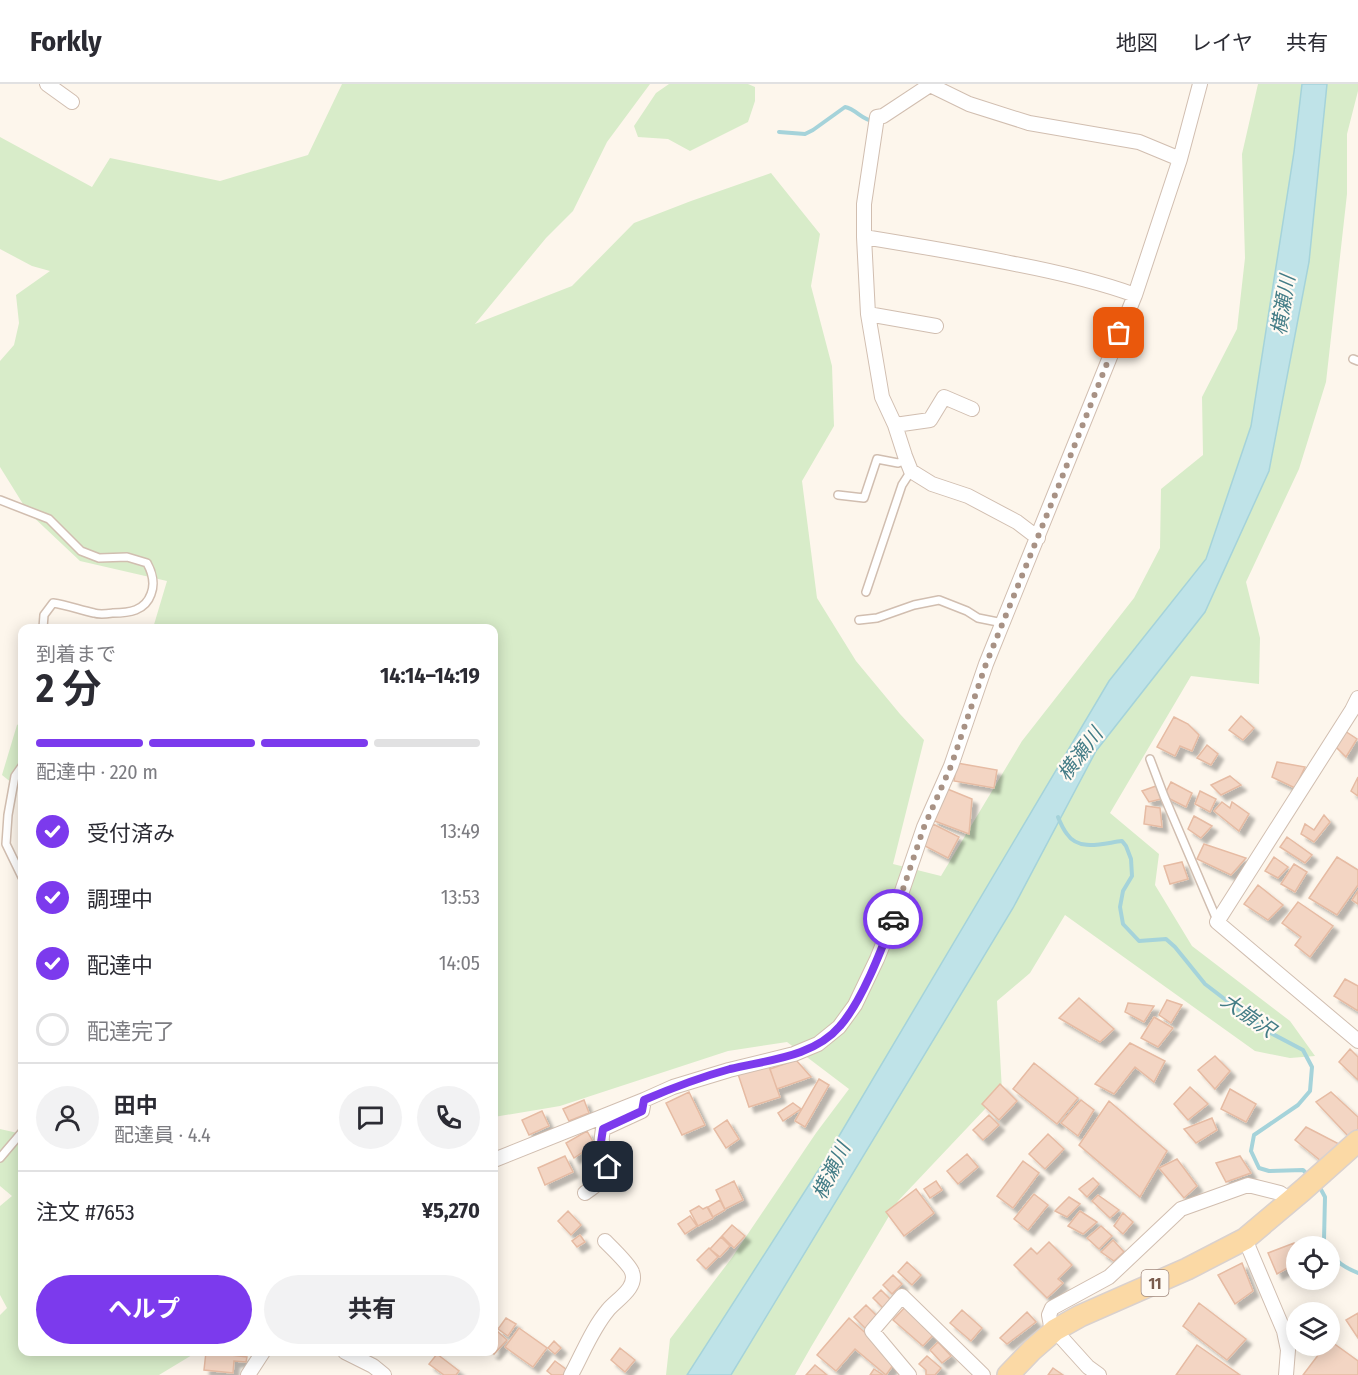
<!DOCTYPE html>
<html lang="ja">
<meta charset="utf-8">
<style>
:root{--surface:#fff;--page:#f2f2f3;--text:#2b2b33;--muted:#7c7c81;--line:#e1e1e2;--accent:#7c3aed}
body{margin:0;font-family:"Fira Sans Condensed","Noto Sans JP",sans-serif;background:var(--page);color:var(--text);height:100vh;display:flex;flex-direction:column;font-size:22px;white-space:nowrap}
*{box-sizing:border-box;margin:0}
p{font-size:20px;color:var(--muted)}
.icon{flex:none;width:33px;height:33px;fill:none;stroke:currentColor;stroke-width:2;stroke-linecap:round;stroke-linejoin:round}
.map{position:relative;flex:1;overflow:hidden}
.drawer{position:absolute;left:18px;top:540px;width:480px;height:732px;display:flex;flex-direction:column;background:var(--surface);border-radius:12px;box-shadow:0 3px 15px #0003}
.drawer>*{flex:none}
.tools{position:absolute;left:1286px;top:1152px;display:grid;gap:12px}
.tools a{display:grid;place-items:center;width:54px;height:54px;border-radius:50%;background:var(--surface);box-shadow:0 3px 15px #0003;font-size:30px}
.pin{position:absolute;display:grid;place-items:center;width:51px;height:51px;color:#fff;margin:-26px;border-radius:12px;box-shadow:0 3px 9px #0006}
.courier{position:absolute;display:grid;place-items:center;width:60px;height:60px;margin:-30px;border:4px solid #7c3aed;border-radius:50%;background:#fff;color:#222;box-shadow:0 2px 8px #0007}
.summary em{font-style:normal;font-weight:700}
.summary div{display:flex;flex-direction:column-reverse}
.summary{display:flex;align-items:center;justify-content:space-between;height:102px;padding:0 18px}
h1{font-size:39px;font-weight:700;line-height:45px}
.bar{display:grid;grid-template-columns:repeat(4,1fr);gap:9px 6px;align-content:center;height:72px;padding:0 18px}
.bar i{height:8px;border-radius:4px;background:var(--line)}
.bar .active{background:var(--accent)}
.bar p{grid-column:span 4}
.line{display:flex;align-items:center;gap:15px;padding:0 18px;border-top:2px solid var(--line)}
.line div{flex:1}
.round{display:grid;place-items:center;flex:none;width:63px;height:63px;border-radius:32px;background:var(--page)}
ol{padding:0 18px;list-style:none}
li{display:flex;align-items:center;gap:18px;height:66px}
li p{margin-inline-start:auto}
li .icon{padding:6px;border-radius:50%;background:var(--accent);color:#fff;stroke-width:4}
li:last-child{color:var(--muted)}
li i{width:33px;height:33px;border:3px solid var(--line);border-radius:50%}
.action{display:flex;gap:12px;margin-top:auto;padding:12px 18px}
.action a{flex:1;height:69px;border-radius:36px;background:var(--accent);color:#fff;font-size:24px;font-weight:700;line-height:69px;text-align:center}
.action a+a{background:var(--page);color:var(--text)}
header{display:flex;align-items:center;gap:36px;box-sizing:border-box;height:84px;padding:0 30px;background:var(--surface);border-bottom:2px solid var(--line)}
header strong{font-size:28px}
nav{display:flex;gap:33px;margin-inline-start:auto;font-size:21px}
.map>svg:first-child{display:block}
.green{fill:#d8ecc9}
.water{fill:#bfe3e8;stroke:#a5d3da;stroke-width:1.5}
.lines{fill:none;stroke-linecap:round;stroke-linejoin:round}
.stream{stroke:#a5d3da;stroke-width:4}
.building{fill:#f3d5c3;stroke:#e6bba3;stroke-width:1.5;filter:url(#shadow)}
.service-casing{stroke:#d1beb0;stroke-width:10}
.minor-casing{stroke:#d1beb0;stroke-width:16}
.primary-casing{stroke:#dad1cd;stroke-width:24}
.service{stroke:#fff;stroke-width:7}
.minor{stroke:#fff;stroke-width:14}
.primary{stroke:#fbd9a5;stroke-width:21}
.done{stroke:#a89285;stroke-width:6;stroke-dasharray:0 10.8}
.route{stroke:#7c3aed;stroke-width:8}
.labels{text-anchor:middle;stroke-width:4.5;stroke-linejoin:round;paint-order:stroke}
.shield{fill:#fffaf3;stroke:#a28b7f;stroke-width:1.5}
.shield-label{font-size:16px;font-weight:bold;fill:#7a5c4d}
.water-label{font-size:20px;font-style:italic;fill:#437c86;stroke:#fffaf3}
</style>
<header>
<strong>Forkly</strong>
<nav><a>地図</a><a>レイヤ</a><a>共有</a></nav>
</header>
<div class="map">
<svg width="1358" height="1291" viewBox="0 0 1358 1291">
<defs>
<filter id="shadow"><feDropShadow dx="5.5" dy="5.5" stdDeviation="1.5" flood-color="#0004"/></filter>
</defs>
<rect width="100%" height="100%" fill="#fdf6ec"/>
<path class="green" d="M 342,0 L 650,0 L 607,58 L 573,127 L 546,154 L 475,240 L 572,202 L 634,139 L 691,117 L 771,89 L 820,150 L 811,202 L 832,282 L 834,342 L 802,397 L 817,514 L 856,577 L 900,630 L 924,656 L 893,780 L 941,792 L 1022,657 L 1134,514 L 1160,464 L 1161,405 L 1203,371 L 1202,313 L 1237,245 L 1245,174 L 1242,70 L 1258,0 L 1358,0 L 1358,7 L 1347,50 L 1347,110 L 1326,298 L 1299,385 L 1246,498 L 1260,554 L 1259,600 L 1191,592 L 1110,729 L 1159,770 L 1155,801 L 1192,862 L 1290,937 L 1315,972 L 1290,974 L 1255,967 L 1065,831 L 1030,889 L 997,917 L 1002,1007 L 898,1117 L 811,1263 L 795,1291 L 666,1291 L 670,1255 L 731,1175 L 816,1049 L 849,1005 L 787,958 L 728,967 L 560,1022 L 494,1033 L 494,544 L 153,544 L 167,497 L 80,477 L 28,428 L 0,383 L 0,277 L 14,261 L 19,239 L 16,211 L 50,187 L 32,182 L 0,165 L 0,53 L 92,103 L 110,74 L 220,97 L 308,71 Z
M 669,0 L 748,0 L 755,3 L 755,17 L 748,38 L 690,67 L 668,55 L 638,53 L 634,42 L 656,9 Z
M 22,638 L 22,707 L 2,691 L 17,641 Z
M 0,1045 L 22,1050 L 22,1268 L 197,1268 L 159,1291 L 0,1291 L 0,1231 L 7,1224 L 0,1211 L 0,1122 L 12,1112 L 0,1102 Z"/>
<path class="water" d="M 1302,0 L 1327,0 L 1309,178 L 1269,387 L 1205,528 L 1096,667 L 1013,824 L 731,1291 L 687,1291 L 823,1079 L 1109,597 L 1206,475 L 1251,342 L 1294,68 Z"/>
<g class="lines">
<path class="stream" d="M 779,48 L 805,50 L 813,46 L 845,23 C 856,25 863,37 874,37
M 1058,733 C 1060,738 1063,745 1067,750 C 1079,768 1104,759 1122,757 L 1126,762 L 1131,775 L 1132,792 L 1123,807 L 1120,823 L 1123,840 L 1139,857 L 1166,855 L 1175,863 L 1205,900 L 1265,946 L 1303,966 L 1312,983 L 1310,1007 L 1298,1021 L 1254,1051 L 1251,1067 L 1259,1084 L 1269,1087 L 1303,1086 L 1308,1091
M 1318,1100 L 1325,1113 L 1324,1156 L 1327,1162
M 1329,1166 C 1335,1178 1346,1184 1358,1189"/>
</g>
<path class="building" d="M 1241,632 L 1254,644 L 1243,656 L 1229,646 Z
M 1174,633 L 1188,640 L 1199,651 L 1192,667 L 1180,662 L 1175,672 L 1157,663 Z
M 1345,647 L 1357,655 L 1346,673 L 1336,663 Z
M 1207,661 L 1218,670 L 1211,681 L 1197,674 Z
M 1277,678 L 1305,683 L 1295,704 L 1272,693 Z
M 957,679 L 997,686 L 994,704 L 954,697 Z
M 1230,692 L 1241,701 L 1221,711 L 1211,701 Z
M 1358,693 L 1358,712 L 1351,707 Z
M 1171,698 L 1192,709 L 1186,723 L 1164,712 Z
M 1156,702 L 1161,715 L 1149,718 L 1142,707 Z
M 945,704 L 972,715 L 969,750 L 932,736 Z
M 1200,707 L 1216,715 L 1210,728 L 1195,720 Z
M 1222,718 L 1230,724 L 1232,718 L 1249,730 L 1239,747 L 1214,727 Z
M 1146,722 L 1160,724 L 1162,743 L 1144,740 Z
M 1324,731 L 1330,738 L 1314,758 L 1301,750 L 1305,740 L 1314,746 Z
M 1194,732 L 1212,742 L 1201,754 L 1188,745 Z
M 933,740 L 959,753 L 948,774 L 923,761 Z
M 1287,753 L 1312,771 L 1305,779 L 1280,763 Z
M 1204,760 L 1246,774 L 1231,791 L 1197,775 Z
M 1274,773 L 1288,783 L 1278,794 L 1265,787 Z
M 1337,773 L 1358,786 L 1358,801 L 1337,831 L 1309,814 Z
M 1182,778 L 1188,795 L 1170,800 L 1164,782 Z
M 1294,780 L 1307,788 L 1295,808 L 1281,800 Z
M 1258,801 L 1283,821 L 1268,836 L 1244,820 Z
M 1358,807 L 1358,820 L 1352,816 Z
M 1298,818 L 1333,842 L 1310,873 L 1295,861 L 1301,853 L 1282,839 Z
M 1345,895 L 1358,902 L 1358,927 L 1334,912 Z
M 1079,914 L 1114,945 L 1100,958 L 1059,934 Z
M 1167,916 L 1182,921 L 1171,939 L 1159,931 Z
M 1128,919 L 1154,922 L 1144,938 L 1125,928 Z
M 1154,933 L 1173,944 L 1158,963 L 1141,954 Z
M 1130,959 L 1165,977 L 1154,998 L 1135,983 L 1114,1010 L 1095,1000 Z
M 1350,965 L 1358,973 L 1358,996 L 1339,978 Z
M 1215,972 L 1230,987 L 1215,1005 L 1198,986 Z
M 796,976 L 811,993 L 777,1005 L 770,985 Z
M 1034,979 L 1078,1014 L 1057,1040 L 1013,1005 Z
M 768,980 L 780,1013 L 749,1023 L 738,990 Z
M 819,995 L 829,1001 L 805,1043 L 795,1037 Z
M 1000,1000 L 1017,1017 L 999,1036 L 982,1020 Z
M 1190,1003 L 1208,1020 L 1188,1036 L 1174,1020 Z
M 1230,1005 L 1256,1020 L 1246,1038 L 1221,1025 Z
M 689,1008 L 705,1041 L 682,1051 L 666,1019 Z
M 1331,1008 L 1358,1033 L 1358,1045 L 1349,1053 L 1316,1018 Z
M 584,1016 L 589,1029 L 569,1037 L 563,1025 Z
M 1081,1016 L 1094,1026 L 1078,1052 L 1061,1039 Z
M 1109,1017 L 1167,1067 L 1140,1113 L 1079,1061 Z
M 793,1019 L 801,1025 L 783,1037 L 778,1029 Z
M 542,1027 L 549,1042 L 529,1051 L 522,1036 Z
M 989,1031 L 999,1041 L 983,1056 L 973,1046 Z
M 1212,1034 L 1217,1046 L 1196,1059 L 1184,1045 Z
M 727,1036 L 739,1055 L 726,1064 L 714,1045 Z
M 1306,1043 L 1339,1060 L 1326,1081 L 1295,1056 Z
M 587,1047 L 601,1072 L 589,1079 L 583,1068 L 574,1074 L 566,1059 Z
M 1048,1050 L 1064,1065 L 1045,1085 L 1029,1070 Z
M 967,1070 L 978,1083 L 958,1100 L 947,1087 Z
M 565,1072 L 573,1088 L 545,1101 L 538,1084 Z
M 1240,1072 L 1251,1089 L 1226,1098 L 1216,1079 Z
M 1177,1075 L 1197,1102 L 1184,1114 L 1159,1084 Z
M 1023,1077 L 1039,1089 L 1013,1124 L 997,1112 Z
M 1093,1094 L 1099,1100 L 1087,1113 L 1079,1105 Z
M 734,1097 L 743,1116 L 725,1125 L 716,1106 Z
M 936,1097 L 942,1106 L 930,1114 L 924,1105 Z
M 916,1105 L 934,1129 L 904,1152 L 886,1128 Z
M 1034,1110 L 1048,1121 L 1028,1146 L 1014,1135 Z
M 1098,1111 L 1119,1126 L 1110,1134 L 1092,1117 Z
M 1069,1113 L 1080,1120 L 1067,1133 L 1055,1127 Z
M 720,1116 L 725,1126 L 713,1133 L 708,1123 Z
M 699,1122 L 703,1125 L 707,1123 L 713,1134 L 698,1142 L 690,1127 Z
M 568,1127 L 581,1141 L 571,1151 L 558,1137 Z
M 1080,1127 L 1097,1138 L 1083,1150 L 1068,1142 Z
M 1123,1129 L 1133,1138 L 1123,1150 L 1114,1142 Z
M 690,1132 L 697,1142 L 685,1150 L 678,1140 Z
M 732,1141 L 745,1152 L 734,1164 L 722,1152 Z
M 1101,1142 L 1112,1152 L 1099,1165 L 1087,1154 Z
M 580,1151 L 585,1158 L 577,1163 L 572,1157 Z
M 721,1153 L 730,1162 L 720,1173 L 710,1165 Z
M 1113,1156 L 1124,1168 L 1114,1177 L 1101,1168 Z
M 1049,1158 L 1072,1181 L 1058,1195 L 1063,1199 L 1047,1214 L 1014,1181 L 1031,1164 L 1037,1170 Z
M 1294,1159 L 1296,1167 L 1296,1179 L 1277,1190 L 1268,1169 Z
M 709,1164 L 718,1173 L 706,1185 L 697,1176 Z
M 907,1178 L 921,1191 L 912,1201 L 898,1188 Z
M 1242,1179 L 1253,1207 L 1235,1220 L 1218,1191 Z
M 893,1191 L 902,1200 L 892,1210 L 883,1201 Z
M 881,1206 L 893,1218 L 885,1226 L 873,1214 Z
M 1199,1219 L 1246,1255 L 1227,1276 L 1183,1242 Z
M 866,1221 L 879,1234 L 867,1246 L 854,1233 Z
M 907,1221 L 936,1248 L 923,1262 L 893,1236 Z
M 962,1226 L 982,1244 L 971,1257 L 950,1239 Z
M 1027,1228 L 1036,1238 L 1007,1260 L 1000,1254 Z
M 1358,1229 L 1358,1254 L 1346,1236 Z
M 506,1234 L 516,1240 L 508,1252 L 498,1245 Z
M 849,1234 L 896,1277 L 886,1291 L 855,1265 L 836,1287 L 817,1271 Z
M 519,1244 L 547,1264 L 533,1283 L 505,1263 Z
M 496,1246 L 507,1256 L 494,1270 L 490,1268 L 494,1268 L 494,1249 Z
M 1329,1256 L 1358,1277 L 1358,1291 L 1303,1291 L 1325,1262 L 1329,1262 Z
M 554,1257 L 561,1264 L 555,1270 L 548,1264 Z
M 938,1258 L 951,1272 L 942,1279 L 930,1266 Z
M 1197,1261 L 1240,1291 L 1176,1291 Z
M 620,1264 L 635,1276 L 625,1288 L 611,1276 Z
M 206,1268 L 247,1273 L 246,1278 L 234,1277 L 233,1289 L 204,1286 Z
M 437,1270 L 459,1287 L 456,1291 L 444,1291 L 429,1280 Z
M 927,1272 L 941,1284 L 935,1291 L 926,1291 L 926,1286 L 919,1280 Z
M 555,1277 L 567,1286 L 563,1291 L 552,1291 L 547,1287 Z
M 815,1281 L 827,1291 L 806,1291 Z
M 1053,1284 L 1063,1291 L 1048,1291 Z
M 874,1285 L 883,1291 L 870,1291 Z"/>
<g class="lines">
<defs>
<path id="service" d="M 1353,275 L 1358,277
M 838,411 L 864,414 L 877,375 L 898,379 L 906,376
M 0,416 L 49,435 L 81,467 L 99,474 L 127,473 L 147,479 C 152,488 155,500 151,510 C 145,527 129,529 113,529 C 106,530 100,531 94,529 C 80,526 67,521 53,519 L 44,531 L 43,544
M 866,508 L 902,401 L 911,387
M 859,536 L 877,534 L 914,521 L 939,516 L 967,527 L 978,534 L 1003,539
M 1150,675 L 1164,712 L 1217,836
M 22,682 L 15,692 L 8,731 L 6,760 L 22,793
M 0,1074 L 22,1048"/>
<path id="minor" d="M 47,0 L 72,18
M 864,153 C 913,161 961,169 1010,179 C 1052,187 1094,196 1135,211
M 868,230 L 936,242
M 895,341 L 930,336 L 944,313 L 972,325
M 1038,454 L 1017,438 L 968,412 L 932,400 L 911,387 L 905,372 L 895,341 L 882,313 L 868,230 L 864,153 L 864,120 L 877,33 L 883,32 L 930,1 L 969,20 L 1029,39 L 1139,58 L 1180,75
M 1358,614 L 1352,626 L 1217,838 L 1358,957
M 494,1076 L 644,1016 L 673,1003 L 729,986 L 794,970 L 818,960 L 839,943 L 855,921 L 877,875 L 888,848 L 924,743 L 951,682 L 986,580 L 1135,211 L 1180,75 L 1200,0
M 585,1109 C 597,1100 615,1091 608,1072 C 603,1057 600,1063 603,1045 L 642,1027 L 644,1016
M 1245,1155 L 1284,1247 L 1288,1266 L 1286,1291
M 345,1268 L 373,1282 L 384,1291
M 248,1291 L 263,1268
M 571,1291 C 583,1269 592,1245 608,1226 C 616,1216 638,1204 632,1188 C 630,1181 611,1163 605,1157
M 909,1291 L 872,1247 L 902,1212 L 983,1291
M 1099,1291 L 1088,1283 L 1051,1242 L 1049,1231 L 1052,1224 L 1109,1193 L 1181,1125 L 1248,1101 L 1280,1109 L 1290,1116"/>
<path id="primary" d="M 1008,1291 L 1032,1266 L 1055,1246 L 1080,1232 L 1187,1185 L 1245,1155 L 1303,1106 L 1358,1057"/>
</defs>
<use href="#service" class="service-casing"/>
<use href="#minor" class="minor-casing"/>
<use href="#primary" class="primary-casing"/>
<use href="#service" class="service"/>
<use href="#minor" class="minor"/>
<use href="#primary" class="primary"/>
</g>
<g class="lines">
<path class="done" d="M 893,835 L 924,743 L 951,682 L 986,580 L 1055,411 L 1119,249"/>
<path class="route" d="M 608,1083 L 609,1074 L 601,1058 L 603,1045 L 642,1027 L 644,1016 C 672,1004 701,993 730,985 C 767,976 814,973 840,942 C 862,917 881,867 893,835"/>
</g>
<g class="labels">
<rect class="shield" x="1141.5" y="1186" width="27" height="26" rx="4.5"/>
<g class="shield-label">
<text x="1155" y="1205">11</text>
</g>
<g class="water-label">
<text transform="translate(1283 221) rotate(-81)" y="7">横瀬川</text>
<text transform="translate(1080 670) rotate(-53)" y="7">横瀬川</text>
<text transform="translate(1248 931) rotate(35)" y="7">大崩沢</text>
<text transform="translate(831 1087) rotate(-64)" y="7">横瀬川</text>
</g>
</g>
</svg>
<div class="tools">
<a><svg class="icon" aria-label="locate" viewBox="0 0 24 24"><circle cx="12" cy="12" r="6"/><path d="M12 2v4M12 18v4M2 12h4M18 12h4"/></svg></a>
<a><svg class="icon" aria-label="layers" viewBox="0 0 24 24"><path d="M12 4l9 5-9 5-9-5zM3 14l9 5 9-5"/></svg></a>
</div>
<div class="pin" style="left:1119px;top:249px;background:#ea580c"><svg class="icon" aria-label="bag" viewBox="0 0 24 24"><path d="M5 8h14l-1 12H6zM9 8a3 3 0 0 1 6 0"/></svg></div>
<div class="pin" style="left:608px;top:1083px;background:#1f2937"><svg class="icon" aria-label="home" viewBox="0 0 24 24"><path d="M3 11l9-7 9 7M6 9v11h12V9"/></svg></div>
<div class="courier" style="left:893px;top:835px"><svg class="icon" aria-label="car" viewBox="0 0 24 24"><path d="M5 17H2v-5l4-1 3-4h7l3 4 3 1v5h-3M9 17h6M6 11h13"/><circle cx="7" cy="17" r="2"/><circle cx="17" cy="17" r="2"/></svg></div>
<section class="drawer">
<div class="summary"><div><h1>2 分</h1><p>到着まで</p></div><em>14:14–14:19</em></div>
<div class="bar"><i class="active"></i><i class="active"></i><i class="active"></i><i></i><p>配達中 · 220 m</p></div>
<ol>
<li><svg class="icon" aria-label="check" viewBox="0 0 24 24"><path d="M5 12l5 5 9-10"/></svg>受付済み<p>13:49</p></li>
<li><svg class="icon" aria-label="check" viewBox="0 0 24 24"><path d="M5 12l5 5 9-10"/></svg>調理中<p>13:53</p></li>
<li><svg class="icon" aria-label="check" viewBox="0 0 24 24"><path d="M5 12l5 5 9-10"/></svg>配達中<p>14:05</p></li>
<li><i></i>配達完了</li>
</ol>
<div class="line" style="height:108px"><a class="round"><svg class="icon" aria-label="person" viewBox="0 0 24 24"><circle cx="12" cy="8" r="4"/><path d="M4 21q1-7 8-7t8 7"/></svg></a><div><b>田中</b><p>配達員 · 4.4</p></div><a class="round"><svg class="icon" aria-label="chat" viewBox="0 0 24 24"><path d="M4 5h16v11H9l-5 4z"/></svg></a><a class="round"><svg class="icon" aria-label="phone" viewBox="0 0 24 24"><path d="M5 4h4l2 5-3 2q2 4 5 5l2-3 5 2v4C11 20 4 13 5 4z"/></svg></a></div>
<div class="line" style="height:78px"><div>注文 #7653</div><b>¥5,270</b></div>
<div class="action"><a>ヘルプ</a><a>共有</a></div>
</section>
</div>
